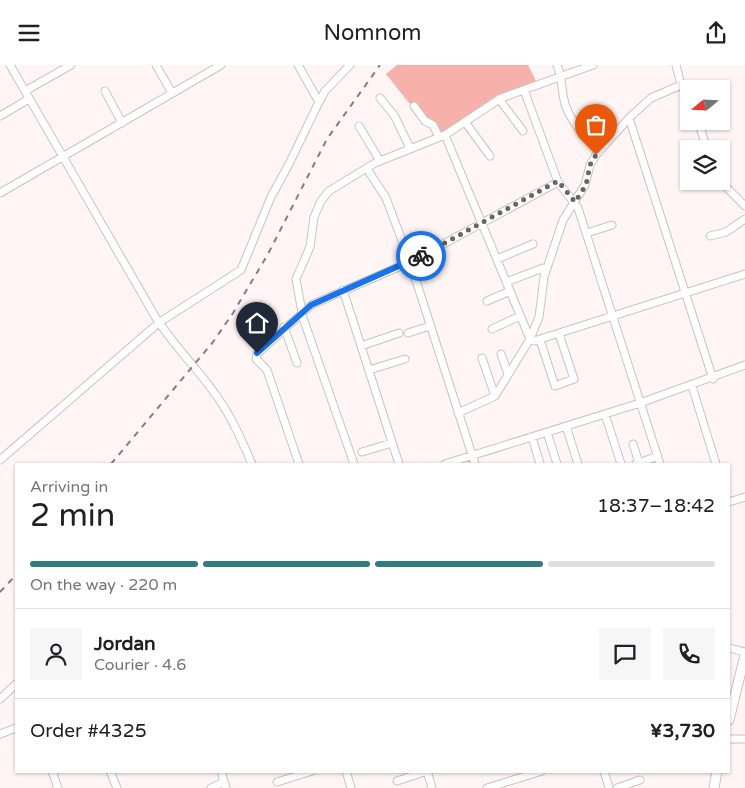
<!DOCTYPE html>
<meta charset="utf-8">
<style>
:root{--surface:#fff;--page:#f6f6f6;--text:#202124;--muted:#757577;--line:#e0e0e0;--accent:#337b83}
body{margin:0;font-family:"Varela Round",sans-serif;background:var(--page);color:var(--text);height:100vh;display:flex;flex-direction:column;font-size:19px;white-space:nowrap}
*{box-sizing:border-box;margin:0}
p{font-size:16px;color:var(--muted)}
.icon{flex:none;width:28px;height:28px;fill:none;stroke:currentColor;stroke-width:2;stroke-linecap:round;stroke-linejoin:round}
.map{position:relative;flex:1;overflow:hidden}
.sheet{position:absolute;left:15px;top:398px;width:715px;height:310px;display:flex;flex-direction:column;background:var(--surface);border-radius:0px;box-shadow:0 1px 4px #0004}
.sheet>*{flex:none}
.needle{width:32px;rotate:251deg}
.buttons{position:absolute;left:680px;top:15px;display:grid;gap:10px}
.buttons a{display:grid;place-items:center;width:50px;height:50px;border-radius:0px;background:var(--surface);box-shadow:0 1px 4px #0004;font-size:25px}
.pin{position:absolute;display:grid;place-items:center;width:42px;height:42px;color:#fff;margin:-51px -21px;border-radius:50% 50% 50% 0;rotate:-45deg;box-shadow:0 0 5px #0007}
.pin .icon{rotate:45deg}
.courier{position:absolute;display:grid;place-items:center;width:50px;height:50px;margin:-25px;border:4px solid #1a73e8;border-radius:50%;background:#fff;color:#222;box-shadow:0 1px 6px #0007}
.summary em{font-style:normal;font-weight:600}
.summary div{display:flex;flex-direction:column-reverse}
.summary{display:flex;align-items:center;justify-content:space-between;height:85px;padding:0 15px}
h1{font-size:32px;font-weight:600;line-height:38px}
.bar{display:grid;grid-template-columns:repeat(4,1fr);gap:8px 5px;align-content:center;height:60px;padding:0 15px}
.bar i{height:6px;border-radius:4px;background:var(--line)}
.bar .current{background:var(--accent)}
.bar p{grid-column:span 4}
.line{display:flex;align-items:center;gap:12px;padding:0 15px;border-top:1px solid var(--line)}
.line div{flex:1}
.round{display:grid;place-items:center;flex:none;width:52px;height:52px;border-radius:0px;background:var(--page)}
header{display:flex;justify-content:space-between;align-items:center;height:65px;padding:0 15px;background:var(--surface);font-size:22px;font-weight:600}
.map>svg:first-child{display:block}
.park{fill:#f6b1aa}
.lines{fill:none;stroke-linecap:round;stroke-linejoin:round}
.minor-casing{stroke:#cdc2c1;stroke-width:9}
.major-casing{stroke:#cdc2c1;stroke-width:11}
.minor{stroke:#fff;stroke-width:7}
.major{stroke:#fff;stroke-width:9}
.rail{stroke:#857e7e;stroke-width:2;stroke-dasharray:6 6;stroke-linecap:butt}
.done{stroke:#6a6464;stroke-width:5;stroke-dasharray:0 9}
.route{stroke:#1a73e8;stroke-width:6}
</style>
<header><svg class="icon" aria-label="menu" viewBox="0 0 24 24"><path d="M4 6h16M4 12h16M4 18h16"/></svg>Nomnom<svg class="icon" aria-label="share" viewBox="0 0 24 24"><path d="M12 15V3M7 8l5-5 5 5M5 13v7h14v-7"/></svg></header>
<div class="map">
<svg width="745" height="723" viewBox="0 0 745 723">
<rect width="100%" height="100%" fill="#fef5f4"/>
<path class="park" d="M 397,0 L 528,0 L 536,16 L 501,30 L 441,68 L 426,55 L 415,39 L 409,38 L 386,9 Z"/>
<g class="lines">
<defs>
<path id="minor" d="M 10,0 L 156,253 C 174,281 199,305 218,333 C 232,353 242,376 252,399
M 156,0 L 172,28
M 298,0 L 319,37
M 557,0 C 563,14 561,28 566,42 C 573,60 587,73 599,87
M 676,0 L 681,20 L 689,34
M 524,25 L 558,117 L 578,143 L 660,399
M 25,26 L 71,0
M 105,26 L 122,58
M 380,33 L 394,50 L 410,83
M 499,34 L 523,66
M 414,41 L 425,56 L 433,60 L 439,72
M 0,51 L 29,34
M 629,53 L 713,314
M 698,56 L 707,84
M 465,57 L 490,91
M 359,61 L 380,96
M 445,70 L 530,274
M 367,104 L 386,133 L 410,197 L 475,399
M 720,116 L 745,141
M 0,128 L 221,0
M 587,168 L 612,160
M 710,171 L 726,167 L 745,154
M 497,194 L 533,179
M 506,217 L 543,203 L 545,209
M 343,225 L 399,399
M 487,236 L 510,226
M 163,255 L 241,205 L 271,132 L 289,99 L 319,37 L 325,26 L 350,0
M 284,262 L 297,298
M 492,264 L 520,251
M 408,268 L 430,261
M 530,274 L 534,276 L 745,209
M 540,275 L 555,321 L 574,314 L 559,269
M 361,281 L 399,268
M 501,289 L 508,309
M 482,293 L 495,331
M 369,305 L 405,294
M 692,321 L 716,399
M 458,348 L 495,331 L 530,274 L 539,252 L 544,212 L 563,155 L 585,120 L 590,100 L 596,90 L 629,53 L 651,33 L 681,20
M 605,349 L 621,399
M 566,361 L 578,399
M 547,367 L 557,399
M 532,372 L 540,399
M 633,379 L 639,398
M 362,387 L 392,378
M 0,395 L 154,262
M 299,399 L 267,305 L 256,294 L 257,289 L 311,240 L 410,197 L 558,117
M 354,399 L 303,253 L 296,214 L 310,182 L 314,152 L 321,136 L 329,126 L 375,98 L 445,70 L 501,33 L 593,0
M 445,399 L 640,338 L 745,300
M 636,399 L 658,391
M 729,437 L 745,432
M 729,583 L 745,587
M 0,634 L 16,619
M 0,669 L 16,663
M 729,674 L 745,674
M 52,706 L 58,723
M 110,706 L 117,723
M 221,706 L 226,723
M 346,706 L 351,723
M 604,706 L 609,723
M 397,716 L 427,706 L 432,723
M 277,717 L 312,706
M 211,723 L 224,717
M 487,723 L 542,706
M 617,723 L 640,715"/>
<path id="major" d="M 729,655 L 745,590
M 714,723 L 717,706"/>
</defs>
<use href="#minor" class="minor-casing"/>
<use href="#major" class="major-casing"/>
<use href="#minor" class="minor"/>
<use href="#major" class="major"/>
<path class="rail" d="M 111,399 L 213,277 L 233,248 L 268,189 L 327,74 L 380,0
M 0,527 L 16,510"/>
</g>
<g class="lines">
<path class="done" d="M 421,191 L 558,116 L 575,137 L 586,120 L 590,100 L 596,90"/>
<path class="route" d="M 257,288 L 311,240 L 421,191"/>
</g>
</svg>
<div class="buttons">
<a><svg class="needle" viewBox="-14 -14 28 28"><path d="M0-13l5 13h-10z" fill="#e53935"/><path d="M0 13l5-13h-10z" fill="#757577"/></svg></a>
<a><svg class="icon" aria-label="layers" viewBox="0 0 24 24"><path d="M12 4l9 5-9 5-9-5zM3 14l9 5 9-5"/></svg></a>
</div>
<div class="pin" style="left:596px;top:90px;background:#ea580c"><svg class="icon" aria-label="bag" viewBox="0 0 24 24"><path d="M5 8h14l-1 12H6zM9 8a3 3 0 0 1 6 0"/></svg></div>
<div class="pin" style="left:257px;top:288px;background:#1f2937"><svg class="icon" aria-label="home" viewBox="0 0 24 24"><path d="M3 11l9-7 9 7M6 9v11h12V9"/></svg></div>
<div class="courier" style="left:421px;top:191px"><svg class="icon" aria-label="bike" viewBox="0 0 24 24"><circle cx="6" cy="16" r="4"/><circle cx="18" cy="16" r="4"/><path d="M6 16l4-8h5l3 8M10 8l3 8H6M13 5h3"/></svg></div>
<section class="sheet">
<div class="summary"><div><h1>2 min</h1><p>Arriving in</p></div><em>18:37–18:42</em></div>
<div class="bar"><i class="current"></i><i class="current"></i><i class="current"></i><i></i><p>On the way · 220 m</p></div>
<div class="line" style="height:90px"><a class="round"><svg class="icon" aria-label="person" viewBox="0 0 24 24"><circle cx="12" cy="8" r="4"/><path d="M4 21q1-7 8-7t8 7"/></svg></a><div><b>Jordan</b><p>Courier · 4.6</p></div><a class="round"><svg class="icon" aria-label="chat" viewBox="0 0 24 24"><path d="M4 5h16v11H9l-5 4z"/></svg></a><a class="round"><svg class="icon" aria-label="phone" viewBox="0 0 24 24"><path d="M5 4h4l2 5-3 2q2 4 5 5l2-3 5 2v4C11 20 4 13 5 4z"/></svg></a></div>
<div class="line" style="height:65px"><div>Order #4325</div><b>¥3,730</b></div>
</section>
</div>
